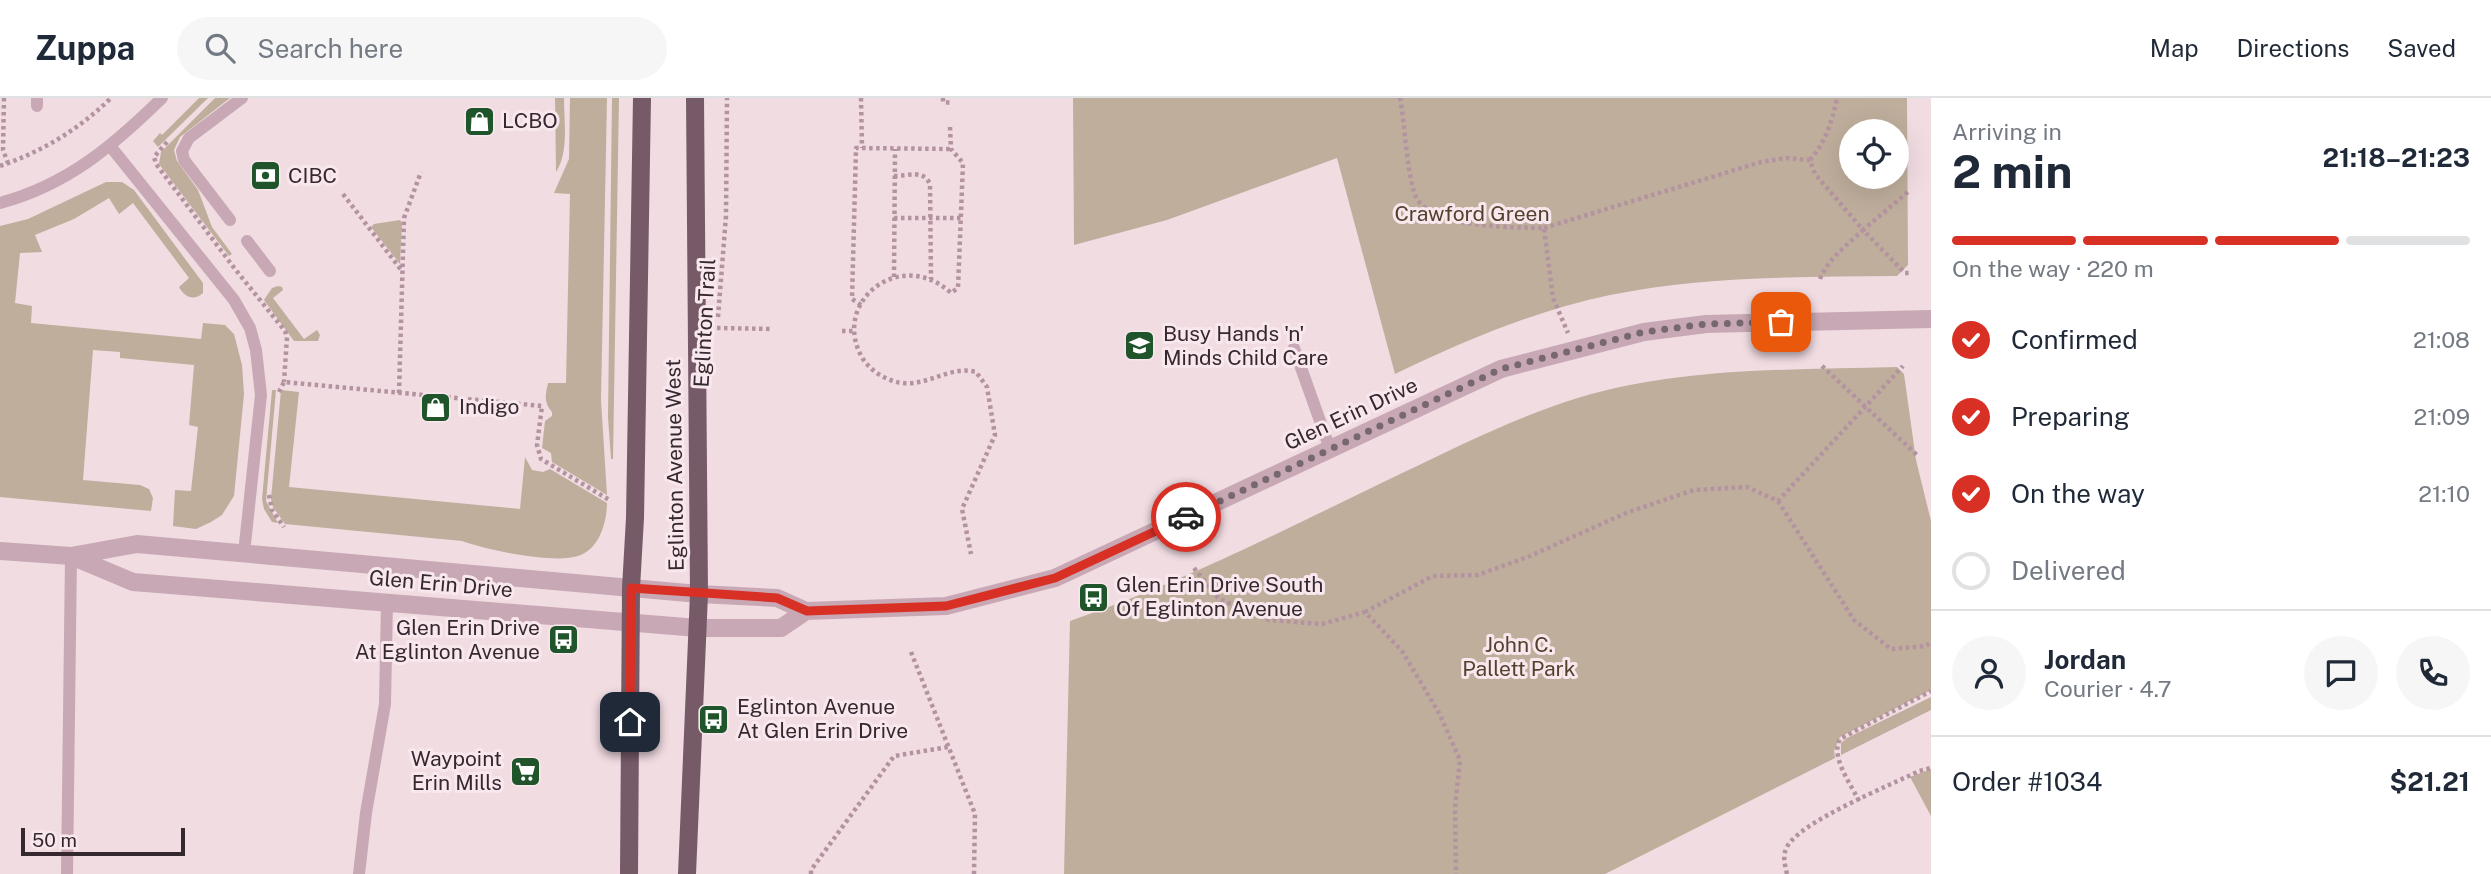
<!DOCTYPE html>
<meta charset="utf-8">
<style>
:root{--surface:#fff;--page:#f6f6f7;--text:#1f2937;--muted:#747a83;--line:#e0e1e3;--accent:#d93025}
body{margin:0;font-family:"Public Sans",sans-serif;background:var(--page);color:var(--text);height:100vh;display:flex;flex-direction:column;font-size:26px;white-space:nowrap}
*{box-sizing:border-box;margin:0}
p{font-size:23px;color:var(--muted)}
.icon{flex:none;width:38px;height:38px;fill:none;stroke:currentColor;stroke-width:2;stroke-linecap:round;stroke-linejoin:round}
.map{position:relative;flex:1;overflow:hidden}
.side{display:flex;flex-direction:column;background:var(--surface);width:560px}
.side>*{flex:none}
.tools{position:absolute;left:1839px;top:21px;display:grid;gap:14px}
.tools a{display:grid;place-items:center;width:70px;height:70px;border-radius:50%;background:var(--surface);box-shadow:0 7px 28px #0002;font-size:35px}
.scale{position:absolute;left:21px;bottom:18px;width:164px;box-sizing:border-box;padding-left:7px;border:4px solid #35282f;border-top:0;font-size:19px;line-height:24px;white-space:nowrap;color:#35282f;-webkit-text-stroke:5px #f8e8ed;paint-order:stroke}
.pin{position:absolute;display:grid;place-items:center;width:60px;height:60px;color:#fff;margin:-30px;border-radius:14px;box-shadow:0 4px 10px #0006}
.courier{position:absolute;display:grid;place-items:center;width:70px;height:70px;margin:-35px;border:5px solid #d93025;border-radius:50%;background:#fff;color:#222;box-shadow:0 2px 9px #0007}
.head em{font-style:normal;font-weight:700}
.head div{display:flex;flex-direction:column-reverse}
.head{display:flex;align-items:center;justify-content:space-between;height:119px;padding:0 21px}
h1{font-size:46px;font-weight:700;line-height:52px}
.bar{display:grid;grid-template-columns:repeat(4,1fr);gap:10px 7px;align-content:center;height:84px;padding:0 21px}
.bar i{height:9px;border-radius:5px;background:var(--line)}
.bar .selected{background:var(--accent)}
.bar p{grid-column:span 4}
.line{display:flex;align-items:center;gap:18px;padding:0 21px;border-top:2px solid var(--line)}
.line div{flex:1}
.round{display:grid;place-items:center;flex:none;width:74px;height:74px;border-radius:37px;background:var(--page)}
ol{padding:0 21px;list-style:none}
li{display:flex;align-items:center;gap:21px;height:77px}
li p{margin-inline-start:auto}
li .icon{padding:7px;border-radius:50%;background:var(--accent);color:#fff;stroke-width:4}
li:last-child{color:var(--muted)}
li i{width:38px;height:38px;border:4px solid var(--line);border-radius:50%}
header{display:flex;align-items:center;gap:42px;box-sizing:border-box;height:98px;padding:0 35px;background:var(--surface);border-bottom:2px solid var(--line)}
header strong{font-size:33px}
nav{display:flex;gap:38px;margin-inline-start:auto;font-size:24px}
.search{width:490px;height:63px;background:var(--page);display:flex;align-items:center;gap:18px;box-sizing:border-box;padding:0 24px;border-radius:38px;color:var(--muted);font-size:26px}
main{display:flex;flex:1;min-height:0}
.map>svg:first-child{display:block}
.green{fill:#bfae9c;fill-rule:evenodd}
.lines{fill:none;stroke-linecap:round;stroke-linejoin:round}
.path{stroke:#b493a0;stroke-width:4.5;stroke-dasharray:3.5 3.5;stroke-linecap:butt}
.service{stroke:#c8a8b4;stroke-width:12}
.tertiary{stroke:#c8a8b4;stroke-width:18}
.primary{stroke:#765a68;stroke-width:18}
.done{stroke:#77676e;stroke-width:7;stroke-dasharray:0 12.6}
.route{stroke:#d93025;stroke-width:9}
.labels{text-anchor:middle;stroke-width:6;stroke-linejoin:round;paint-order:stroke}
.poi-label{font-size:21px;fill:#35282f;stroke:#f8e8ed;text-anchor:start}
.park-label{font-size:21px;fill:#52412d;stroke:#f8e8ed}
.street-label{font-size:21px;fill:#35282f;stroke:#f8e8ed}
</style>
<header>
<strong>Zuppa</strong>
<div class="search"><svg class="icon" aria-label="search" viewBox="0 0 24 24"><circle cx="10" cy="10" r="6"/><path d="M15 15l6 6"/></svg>Search here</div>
<nav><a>Map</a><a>Directions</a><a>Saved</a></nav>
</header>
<main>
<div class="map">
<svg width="1931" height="776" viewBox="0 0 1931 776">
<rect width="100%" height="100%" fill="#f1dce2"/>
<path class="green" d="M 199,0 L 208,0 L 158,49 L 153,43 L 160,35 L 162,37 Z
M 215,0 L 230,0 L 180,39 L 174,52 L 177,63 L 198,92 L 212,129 L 232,156 L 229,158 L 159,66 L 161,54 Z
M 555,0 L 564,0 C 564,23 569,54 556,74 Z
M 570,0 L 607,0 L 601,302 L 607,397 L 552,364 L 551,355 L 542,350 L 545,323 L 552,318 L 552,314 C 544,305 545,298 548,285 L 566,285 L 570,96 L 554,95 L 569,61 Z
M 612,0 L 619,0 L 613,361 L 611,361 L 608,319 Z
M 1073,0 L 1907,0 L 1908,167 L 1897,178 C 1801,179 1704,178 1610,197 C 1534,213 1464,243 1395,276 L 1337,60 L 1167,122 L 1074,147 ZM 1852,33 L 1897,33 L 1897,79 L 1852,79 Z
M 106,84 L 122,84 L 134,92 L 203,185 L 203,195 C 193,204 184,198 179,189 L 189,180 L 133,105 L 119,116 L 109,100 L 74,121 L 35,137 L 42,154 L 20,155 L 15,205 L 32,208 L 31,225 L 201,241 L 203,225 L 225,227 L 234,236 L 242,267 L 244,296 L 234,398 L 222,417 L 211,424 L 196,431 L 173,428 L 175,392 L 191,393 L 198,329 L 189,327 L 194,267 L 120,260 L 120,254 L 93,252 L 83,382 L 140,387 L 149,391 L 153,400 L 151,413 L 0,399 L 0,128 L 28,121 Z
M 400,122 L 402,125 L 400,166 L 371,129 L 374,126 Z
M 278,188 L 282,189 L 283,192 L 273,200 L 304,241 L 317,232 L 320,237 L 318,243 L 294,243 L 264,202 L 272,190 Z
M 1897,269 L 1904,276 L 1916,362 L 1931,423 L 1931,592 L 1840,639 L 1834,653 L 1835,660 L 1605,776 L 1064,776 L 1070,523 C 1184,484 1292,428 1400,376 C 1459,348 1518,318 1581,299 C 1683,269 1791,272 1897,269 Z
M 272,292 L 276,292 L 266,403 L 278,425 L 272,424 L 264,411 L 262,401 Z
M 281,292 L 299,294 L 289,389 L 520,411 L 525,359 L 532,372 L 543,374 L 550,371 L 607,405 C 607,424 599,452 578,458 C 553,466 487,452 462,443 L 285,426 L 273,409 L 271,401 Z
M 1931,599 L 1931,612 L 1841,657 L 1841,645 L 1847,640 Z
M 1931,671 L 1931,718 L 1910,679 Z"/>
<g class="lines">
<path class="path" d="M 4,0 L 3,52 L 8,65
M 861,0 L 862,50
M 943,0 L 943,4 L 952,5
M 1400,0 C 1405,24 1407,83 1417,101 C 1436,131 1512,129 1544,130 L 1553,200 L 1568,235
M 950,29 L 951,51 L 963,65 L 958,190 L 951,195 C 900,148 829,205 863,261 C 869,270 878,277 888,281 C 922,296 945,266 976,274 L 987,289 L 995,337 L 962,411 L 971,456
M 167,44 L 154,59 L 156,66 L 235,171 L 285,233 L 287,239 L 284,284
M 1810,62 C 1826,43 1832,24 1837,0
M 0,68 C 43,53 78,32 111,0
M 894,78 C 909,78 923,71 930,86 L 931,181
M 343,96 L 402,173
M 894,120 L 961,120
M 1544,130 L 1761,64 L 1786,60 L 1810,62 L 1815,76 L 1863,132 L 1909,93
M 894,179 L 895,51
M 1820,181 C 1828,161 1847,147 1863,132 L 1905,175 L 1909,175
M 861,207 L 852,201 L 856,50 L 951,51
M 718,219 L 726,118 L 727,0
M 717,230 L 773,231
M 842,233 L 855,233
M 1822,268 L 1917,357
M 279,294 L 284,284 L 542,308 L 537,347 L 541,361 L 611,403
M 399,295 L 404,120 L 421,74
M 269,397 L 272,412 L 284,429
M 1778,403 L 1854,522 L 1891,551 L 1926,548 L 1931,544
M 1194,470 L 1219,501 L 1269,522 L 1322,526 L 1365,514 L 1402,553 L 1439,615 L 1460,662 L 1455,709 L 1456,776
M 1365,514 L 1433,478 L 1478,477 L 1530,458 L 1626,415 L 1694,392 L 1747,389 L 1778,403 L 1903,268
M 911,554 L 975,716 L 974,776
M 1859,703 C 1851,686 1830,659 1840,641 L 1931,593
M 811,776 L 811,772 L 894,658 L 948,649
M 1787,776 C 1785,767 1782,758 1787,749 C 1799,724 1891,687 1919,673 L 1931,670"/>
<path class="service" d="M 37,8 L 37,0
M 111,49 L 234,202 L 250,230 L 256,252 L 261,297 L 244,455
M 0,105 C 67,87 113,48 162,0
M 230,122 L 184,62 L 182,53 L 189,40 L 242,0
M 247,143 L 270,173
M 1294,250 L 1330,351
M 67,776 L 71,458
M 359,776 L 366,715 L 385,606 L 387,504"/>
<path class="tertiary" d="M 0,453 L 71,458 L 137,446 L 699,496 L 777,500 L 806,513 L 946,508 L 1055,480 L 1501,271 L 1644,234 L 1706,226 L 1931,221
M 71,458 L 133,484 L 698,530 L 781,530 L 806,513"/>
<path class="primary" d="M 629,776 L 631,490 L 635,420 L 642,0
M 687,776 L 699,496 L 695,0"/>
</g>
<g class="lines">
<path class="done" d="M 1186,419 L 1501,271 L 1644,234 L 1706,226 L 1781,224"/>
<path class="route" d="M 630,624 L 631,490 L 777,500 L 807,513 L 946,508 L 1055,480 L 1186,419"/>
</g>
<defs>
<symbol id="shop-square" viewBox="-11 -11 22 22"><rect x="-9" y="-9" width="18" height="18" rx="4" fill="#20552c" stroke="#f8e8ed"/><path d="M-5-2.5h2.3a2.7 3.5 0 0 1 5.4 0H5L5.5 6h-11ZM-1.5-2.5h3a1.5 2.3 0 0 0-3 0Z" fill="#fff"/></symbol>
<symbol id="bank-square" viewBox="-11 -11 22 22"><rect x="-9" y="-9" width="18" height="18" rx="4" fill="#20552c" stroke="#f8e8ed"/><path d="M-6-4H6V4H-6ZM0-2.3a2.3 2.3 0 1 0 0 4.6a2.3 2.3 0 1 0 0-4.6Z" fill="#fff"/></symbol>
<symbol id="school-square" viewBox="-11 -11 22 22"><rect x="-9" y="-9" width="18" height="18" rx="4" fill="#20552c" stroke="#f8e8ed"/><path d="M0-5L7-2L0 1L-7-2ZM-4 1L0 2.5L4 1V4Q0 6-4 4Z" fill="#fff"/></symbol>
<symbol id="bus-square" viewBox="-11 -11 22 22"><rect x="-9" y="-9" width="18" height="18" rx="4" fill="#20552c" stroke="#f8e8ed"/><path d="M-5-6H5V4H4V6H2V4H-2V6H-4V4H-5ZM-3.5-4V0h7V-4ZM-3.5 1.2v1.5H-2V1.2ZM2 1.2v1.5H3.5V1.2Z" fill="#fff"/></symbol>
<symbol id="supermarket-square" viewBox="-11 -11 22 22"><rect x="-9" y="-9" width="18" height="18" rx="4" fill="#20552c" stroke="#f8e8ed"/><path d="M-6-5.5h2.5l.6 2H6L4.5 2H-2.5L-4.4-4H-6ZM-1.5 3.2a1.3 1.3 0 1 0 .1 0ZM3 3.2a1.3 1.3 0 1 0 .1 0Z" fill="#fff"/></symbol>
</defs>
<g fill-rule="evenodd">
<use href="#shop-square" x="462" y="6" width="35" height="35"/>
<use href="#bank-square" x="248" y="60" width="35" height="35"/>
<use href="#school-square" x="1122" y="230" width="35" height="35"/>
<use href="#shop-square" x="418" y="292" width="35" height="35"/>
<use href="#bus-square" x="1076" y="482" width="35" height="35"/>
<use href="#bus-square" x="546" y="524" width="35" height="35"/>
<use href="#bus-square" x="696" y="604" width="35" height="35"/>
<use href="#supermarket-square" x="508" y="656" width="35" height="35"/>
</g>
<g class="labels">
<g class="poi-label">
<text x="502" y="30">LCBO</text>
<text x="288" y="85">CIBC</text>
<text x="1163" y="243">Busy Hands 'n'<tspan x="1163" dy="24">Minds Child Care</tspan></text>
<text x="459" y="316">Indigo</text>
<text x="1116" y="494">Glen Erin Drive South<tspan x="1116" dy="24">Of Eglinton Avenue</tspan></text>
<text x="540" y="537" text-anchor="end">Glen Erin Drive<tspan x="540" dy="24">At Eglinton Avenue</tspan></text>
<text x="737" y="616">Eglinton Avenue<tspan x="737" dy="24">At Glen Erin Drive</tspan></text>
<text x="502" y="668" text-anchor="end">Waypoint<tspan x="502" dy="24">Erin Mills</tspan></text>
</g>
<g class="park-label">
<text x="1472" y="123">Crawford Green</text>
<text x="1519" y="554">John C.<tspan x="1519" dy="24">Pallett Park</tspan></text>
</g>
<g class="street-label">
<text transform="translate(705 225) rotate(-87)" y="7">Eglinton Trail</text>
<text transform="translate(1351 316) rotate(-25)" y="7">Glen Erin Drive</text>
<text transform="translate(675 367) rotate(-91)" y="7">Eglinton Avenue West</text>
<text transform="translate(441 486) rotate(5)" y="7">Glen Erin Drive</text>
</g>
</g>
</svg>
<div class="tools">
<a><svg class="icon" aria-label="locate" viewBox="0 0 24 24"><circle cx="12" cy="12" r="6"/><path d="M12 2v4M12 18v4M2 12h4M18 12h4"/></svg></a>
</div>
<div class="scale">50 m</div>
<div class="pin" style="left:1781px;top:224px;background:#ea580c"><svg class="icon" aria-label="bag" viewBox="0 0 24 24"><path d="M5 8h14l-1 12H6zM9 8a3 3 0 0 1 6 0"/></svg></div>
<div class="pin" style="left:630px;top:624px;background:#1f2937"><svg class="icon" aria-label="home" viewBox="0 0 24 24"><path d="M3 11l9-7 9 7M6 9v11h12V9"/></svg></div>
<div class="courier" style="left:1186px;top:419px"><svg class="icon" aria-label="car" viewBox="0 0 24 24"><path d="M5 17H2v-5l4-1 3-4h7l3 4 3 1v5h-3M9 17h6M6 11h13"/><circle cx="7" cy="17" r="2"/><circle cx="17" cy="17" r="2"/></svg></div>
</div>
<section class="side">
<div class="head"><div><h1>2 min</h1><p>Arriving in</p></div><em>21:18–21:23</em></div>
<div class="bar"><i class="selected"></i><i class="selected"></i><i class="selected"></i><i></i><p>On the way · 220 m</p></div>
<ol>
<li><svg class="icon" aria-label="check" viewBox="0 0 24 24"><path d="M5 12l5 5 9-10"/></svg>Confirmed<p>21:08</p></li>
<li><svg class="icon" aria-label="check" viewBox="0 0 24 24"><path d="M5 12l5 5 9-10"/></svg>Preparing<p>21:09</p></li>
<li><svg class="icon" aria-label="check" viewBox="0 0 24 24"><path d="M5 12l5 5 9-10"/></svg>On the way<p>21:10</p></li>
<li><i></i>Delivered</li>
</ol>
<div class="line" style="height:126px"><a class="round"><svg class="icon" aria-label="person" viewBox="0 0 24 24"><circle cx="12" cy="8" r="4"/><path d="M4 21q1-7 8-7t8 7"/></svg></a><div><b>Jordan</b><p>Courier · 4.7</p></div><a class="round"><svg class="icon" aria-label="chat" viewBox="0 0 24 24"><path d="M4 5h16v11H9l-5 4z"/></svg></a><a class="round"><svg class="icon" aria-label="phone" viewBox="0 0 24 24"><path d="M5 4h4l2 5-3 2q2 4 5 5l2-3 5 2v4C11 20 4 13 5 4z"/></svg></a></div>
<div class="line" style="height:91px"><div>Order #1034</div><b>$21.21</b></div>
</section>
</main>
